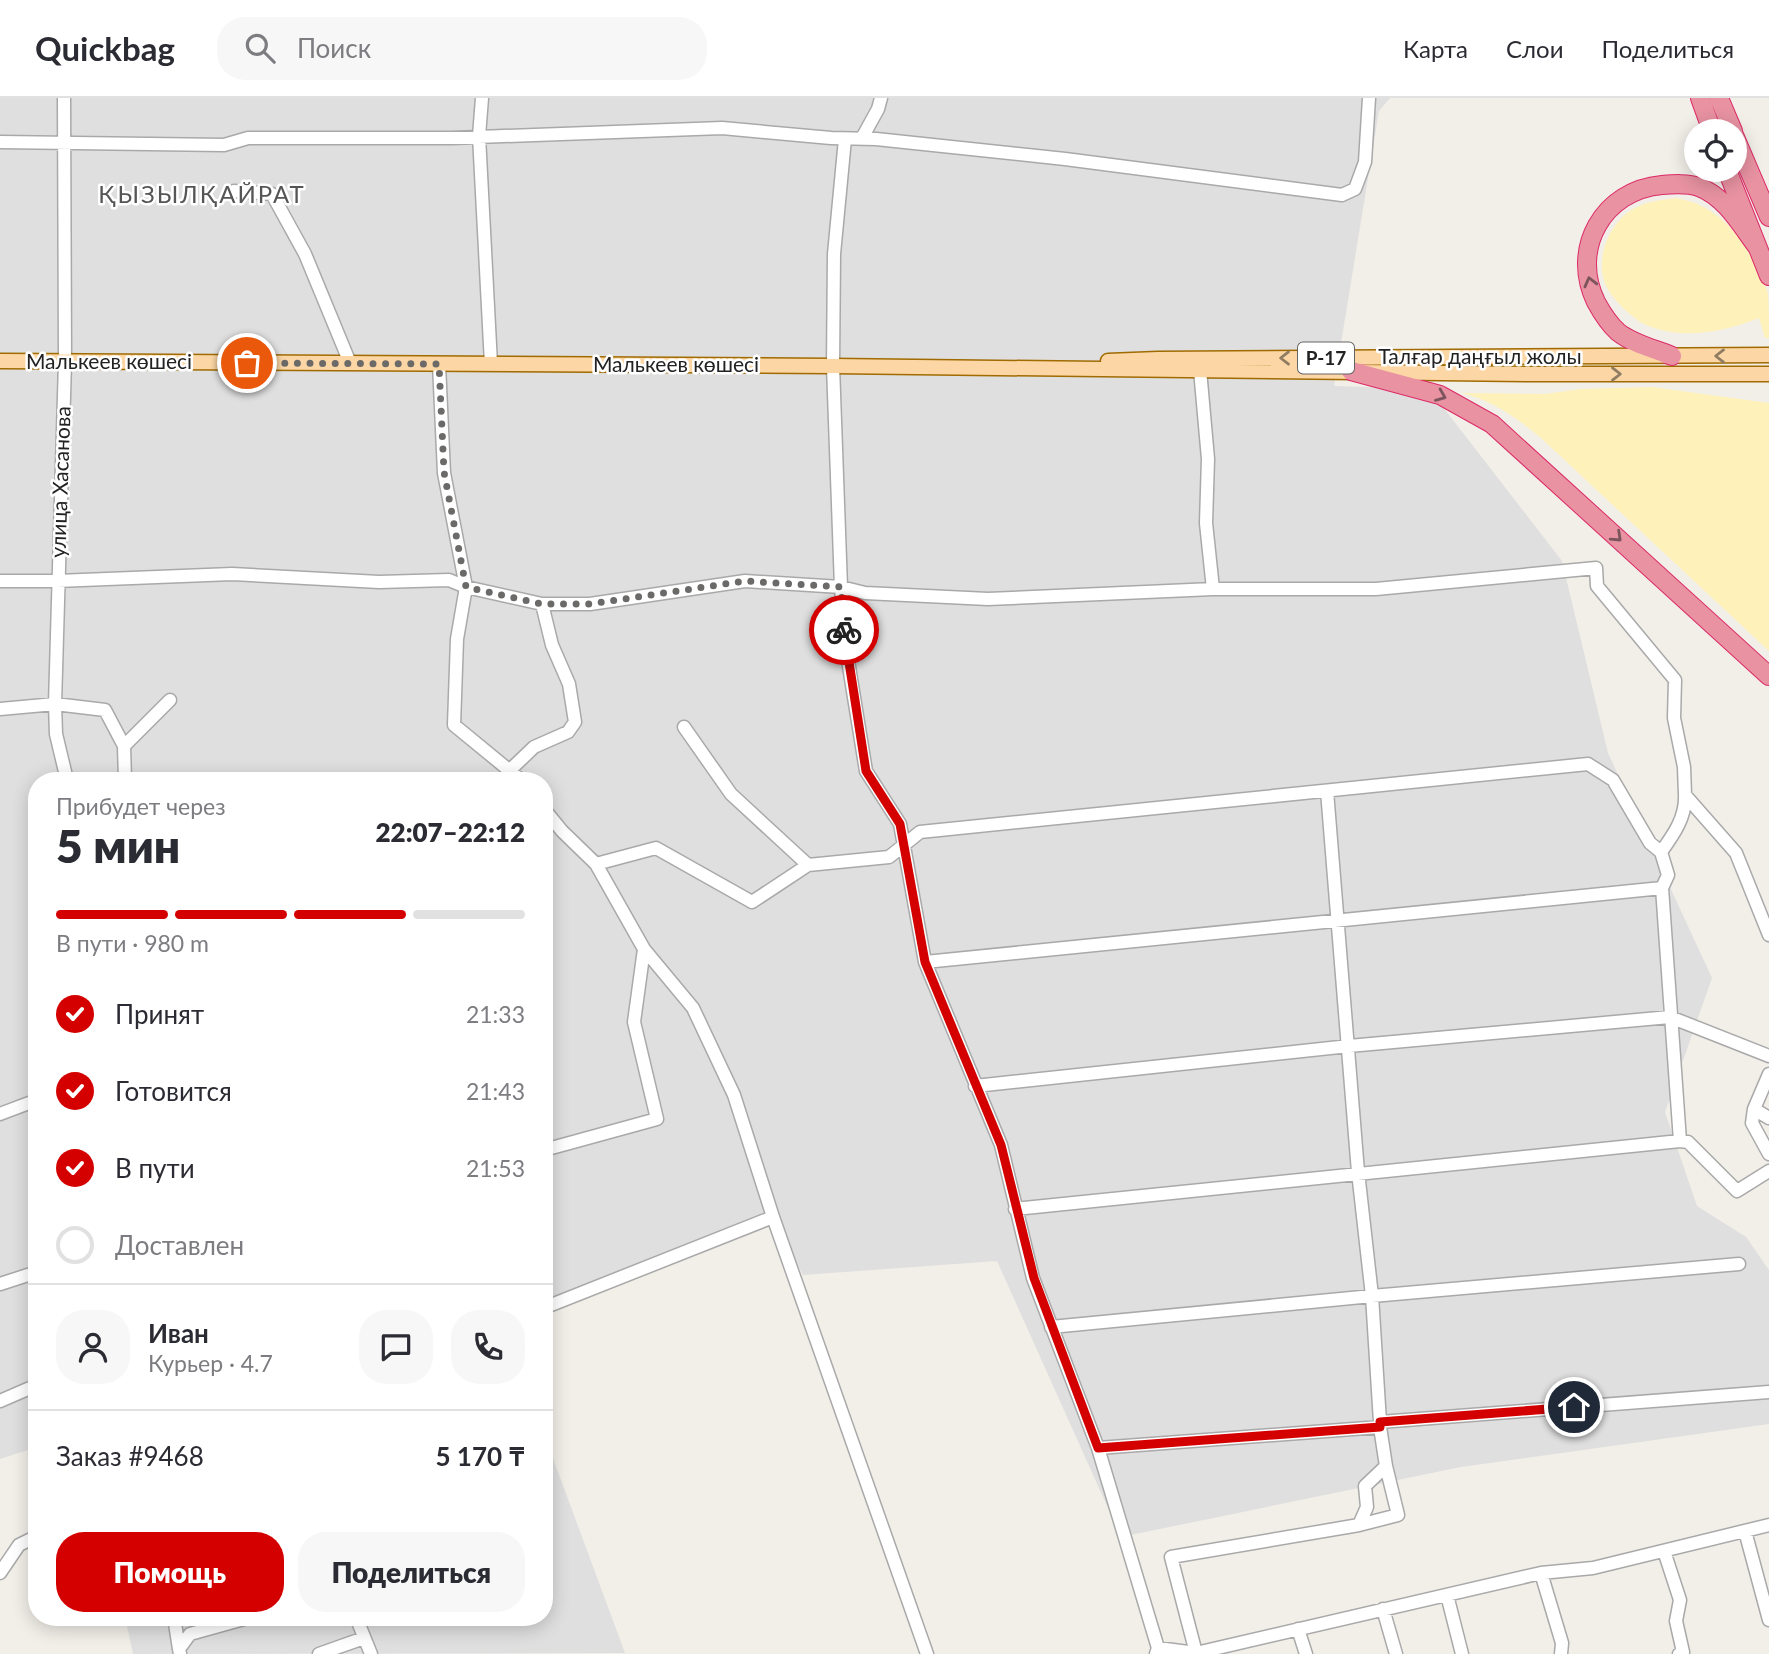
<!DOCTYPE html>
<html lang="ru">
<meta charset="utf-8">
<style>
:root{--surface:#fff;--page:#f7f7f7;--text:#2b2b33;--muted:#7c7c81;--line:#e1e1e2;--accent:#d40000}
body{margin:0;font-family:Lato,sans-serif;background:var(--page);color:var(--text);height:100vh;display:flex;flex-direction:column;font-size:26px;white-space:nowrap}
*{box-sizing:border-box;margin:0}
p{font-size:23px;color:var(--muted)}
.icon{flex:none;width:38px;height:38px;fill:none;stroke:currentColor;stroke-width:2;stroke-linecap:round;stroke-linejoin:round}
.map{position:relative;flex:1;overflow:hidden}
.panel{position:absolute;left:28px;top:674px;width:525px;height:854px;display:flex;flex-direction:column;background:var(--surface);border-radius:28px;box-shadow:0 4px 18px #0003}
.panel>*{flex:none}
.tools{position:absolute;left:1684px;top:21px;display:grid;gap:14px}
.tools a{display:grid;place-items:center;width:63px;height:63px;border-radius:50%;background:var(--surface);box-shadow:0 4px 18px #0003;font-size:35px}
.pin{position:absolute;display:grid;place-items:center;width:60px;height:60px;color:#fff;margin:-30px;border:4px solid #fff;border-radius:50%;box-shadow:0 2px 7px #0007}
.courier{position:absolute;display:grid;place-items:center;width:70px;height:70px;margin:-35px;border:5px solid #d40000;border-radius:50%;background:#fff;color:#222;box-shadow:0 2px 9px #0007}
.headline em{font-style:normal;font-weight:800}
.headline div{display:flex;flex-direction:column-reverse}
.headline{display:flex;align-items:center;justify-content:space-between;height:119px;padding:0 28px}
h1{font-size:46px;font-weight:800;line-height:52px}
.bar{display:grid;grid-template-columns:repeat(4,1fr);gap:10px 7px;align-content:center;height:84px;padding:0 28px}
.bar i{height:9px;border-radius:5px;background:var(--line)}
.bar .on{background:var(--accent)}
.bar p{grid-column:span 4}
.line{display:flex;align-items:center;gap:18px;padding:0 28px;border-top:2px solid var(--line)}
.line div{flex:1}
.round{display:grid;place-items:center;flex:none;width:74px;height:74px;border-radius:28px;background:var(--page)}
ol{padding:0 28px;list-style:none}
li{display:flex;align-items:center;gap:21px;height:77px}
li p{margin-inline-start:auto}
li .icon{padding:7px;border-radius:50%;background:var(--accent);color:#fff;stroke-width:4}
li:last-child{color:var(--muted)}
li i{width:38px;height:38px;border:4px solid var(--line);border-radius:50%}
.button{display:flex;gap:14px;margin-top:auto;padding:14px 28px}
.button a{flex:1;height:80px;border-radius:28px;background:var(--accent);color:#fff;font-size:28px;font-weight:800;line-height:80px;text-align:center}
.button a+a{background:var(--page);color:var(--text)}
header{display:flex;align-items:center;gap:42px;box-sizing:border-box;height:98px;padding:0 35px;background:var(--surface);border-bottom:2px solid var(--line)}
header strong{font-size:33px}
nav{display:flex;gap:38px;margin-inline-start:auto;font-size:24px}
.search{width:490px;height:63px;background:var(--page);display:flex;align-items:center;gap:18px;box-sizing:border-box;padding:0 24px;border-radius:28px;color:var(--muted);font-size:26px}
.map>svg:first-child{display:block}
.residential{fill:#e0dfdf}
.sand{fill:#fff1ba}
.lines{fill:none;stroke-linecap:round;stroke-linejoin:round}
.minor-casing{stroke:#a9a9a9;stroke-width:15}
.major-casing{stroke:#a06b00;stroke-width:17}
.highway-casing{stroke:#dc2a67;stroke-width:20}
.minor{stroke:#fff;stroke-width:12}
.major{stroke:#fcd6a4;stroke-width:14}
.highway{stroke:#e892a2;stroke-width:18}
.oneway{stroke:#7b545c}
.oneway2{stroke:#8f7c63}
.done{stroke:#6b6a68;stroke-width:7;stroke-dasharray:0 12.6}
.route{stroke:#d40000;stroke-width:9}
.labels{text-anchor:middle;stroke-width:5;stroke-linejoin:round;paint-order:stroke}
.shield{fill:#fff;stroke:#646464;stroke-width:2}
.shield-label{font-size:19px;font-weight:bold;fill:#222}
.street-label{font-size:21px;fill:#222;stroke:#fff}
.quarter-label{font-size:24px;letter-spacing:2px;fill:#555;stroke:#fff}
</style>
<header>
<strong>Quickbag</strong>
<div class="search"><svg class="icon" aria-label="search" viewBox="0 0 24 24"><circle cx="10" cy="10" r="6"/><path d="M15 15l6 6"/></svg>Поиск</div>
<nav><a>Карта</a><a>Слои</a><a>Поделиться</a></nav>
</header>
<div class="map">
<svg width="1769" height="1556" viewBox="0 0 1769 1556">
<rect width="100%" height="100%" fill="#f2efe9"/>
<path class="residential" d="M 0,0 L 1390,0 L 1379,13 L 1334,288 L 1429,291 L 1562,463 L 1608,655 L 1712,880 L 1665,1014 L 1697,1108 L 1746,1139 L 1769,1172 L 1769,1326 L 1461,1369 L 1121,1439 L 997,1163 L 803,1177 L 769,1117 L 544,1217 L 544,682 L 37,682 L 37,1349 L 0,1361 Z
M 544,1336 L 625,1555 L 133,1556 L 125,1519 L 544,1519 Z"/>
<path class="sand" d="M 1676,100 C 1719,107 1743,139 1760,177 C 1763,183 1767,190 1768,197 C 1769,209 1769,227 1769,240 L 1765,240 L 1759,220 C 1725,234 1679,243 1644,226 C 1631,219 1613,202 1606,188 C 1594,162 1609,123 1635,110 C 1648,103 1661,102 1676,100 Z
M 1652,289 L 1769,305 L 1769,553 L 1541,340 C 1515,319 1494,303 1461,295 L 1546,296 L 1580,291 Z"/>
<g class="lines">
<defs>
<path id="minor" d="M 64,0 L 65,264 L 55,606 L 56,636 L 67,682
M 482,0 L 479,38 L 491,266
M 862,40 L 878,11 L 881,0
M 845,41 L 834,156 L 833,268 L 841,489 L 846,550 L 866,673 L 900,726 L 925,864 L 1001,1047 L 1033,1180 L 1098,1350 L 1158,1550 L 1156,1556
M 0,44 L 224,47 L 248,40 L 452,40 L 722,30 L 831,40 L 876,41 L 1065,61 L 1342,97 L 1355,91 L 1365,64 L 1369,0
M 234,93 L 272,96 L 305,156 L 350,265
M 439,266 L 444,375 L 466,489 L 457,541 L 454,627 L 521,682
M 1200,272 L 1208,361 L 1206,425 L 1213,491
M 0,483 L 57,483 L 232,476 L 379,484 L 449,482 L 466,489 L 542,506 L 590,506 L 745,483 L 841,489 L 865,495 L 988,501 L 1213,491 L 1376,491 L 1596,470 L 1597,488 L 1675,582 L 1674,620 L 1684,669 L 1685,697
M 0,611 L 55,606 L 105,612 L 124,648 L 125,682
M 684,629 L 731,696 L 808,767
M 124,648 L 170,602
M 509,673 L 534,649 L 568,634 L 575,624 L 569,586 L 552,547 L 542,506
M 1327,693 L 1358,1074 L 1372,1198 L 1380,1324
M 544,711 L 562,733 L 596,766 L 644,851 L 693,910 L 734,997 L 773,1119 L 927,1556
M 596,766 L 656,750 L 752,804 L 808,767 L 889,759 L 920,734 L 1588,666 L 1613,682 L 1650,745 L 1661,754
M 1662,790 L 1668,777 L 1661,754 C 1674,736 1686,719 1685,697 L 1736,755 L 1769,837
M 925,864 L 1662,790 L 1680,1043
M 1769,976 L 1754,1011 L 1752,1025 L 1769,1056
M 975,988 L 1349,948 L 1670,919 L 1769,958
M 1754,1011 L 1769,1020
M 0,1016 L 37,1002
M 544,1052 L 657,1021 L 634,924 L 644,851
M 1015,1111 L 1680,1043 L 1688,1044 L 1737,1093 L 1769,1073
M 0,1186 L 37,1174
M 546,1209 L 773,1119
M 1051,1229 L 1372,1198 L 1739,1166
M 0,1303 L 37,1287
M 1098,1350 L 1380,1329 L 1380,1324 L 1769,1294
M 1359,1427 L 1398,1417 L 1386,1368
M 1745,1433 L 1769,1522
M 1664,1453 L 1680,1502 L 1676,1523 L 1683,1554 L 1679,1556
M 0,1475 L 19,1447 L 37,1438
M 1541,1475 L 1562,1545 L 1561,1556
M 1447,1497 L 1462,1556
M 1383,1511 L 1396,1556
M 174,1519 L 179,1551
M 356,1519 L 371,1556
M 1298,1531 L 1306,1556
M 1158,1550 L 1196,1555 L 1171,1459 L 1359,1427 L 1367,1409 L 1365,1388 L 1386,1368 L 1380,1329
M 1196,1555 L 1541,1475 L 1593,1470 L 1769,1427
M 180,1556 L 179,1551 L 190,1536 L 251,1519
M 319,1556 L 364,1540"/>
<path id="major" d="M 0,263 L 833,268 L 1528,276 L 1769,276
M 1108,263 L 1158,261 L 1769,257"/>
<path id="highway" d="M 1700,0 L 1712,33
M 1719,0 L 1733,33
M 1734,37 L 1769,119
M 1727,72 L 1769,178
M 1672,258 C 1655,251 1633,246 1618,234 C 1609,226 1602,215 1596,204 C 1570,151 1603,92 1662,87 C 1674,86 1688,85 1699,89 C 1726,99 1742,129 1758,150
M 1351,273 L 1440,297 L 1492,326 L 1769,578"/>
</defs>
<use href="#minor" class="minor-casing"/>
<use href="#major" class="major-casing"/>
<use href="#highway" class="highway-casing"/>
<use href="#minor" class="minor"/>
<use href="#major" class="major"/>
<use href="#highway" class="highway"/>
</g>
<defs><path id="oneway-chevron" d="M-2-3.5L2.5 0L-2 3.5" fill="none" stroke-width="1.6" stroke-linecap="round" stroke-linejoin="round" transform="scale(1.75)"/></defs>
<g class="oneway">
<use href="#oneway-chevron" transform="translate(1590 184) rotate(-104)"/>
<use href="#oneway-chevron" transform="translate(1441 298) rotate(22)"/>
<use href="#oneway-chevron" transform="translate(1617 439) rotate(43)"/>
</g>
<g class="oneway2">
<use href="#oneway-chevron" transform="translate(1720 258) rotate(180)"/>
<use href="#oneway-chevron" transform="translate(1285 260) rotate(180)"/>
<use href="#oneway-chevron" transform="translate(1616 276)"/>
</g>
<g class="lines">
<path class="done" d="M 247,265 L 439,266 L 444,374 L 466,489 L 542,506 L 590,506 L 745,483 L 841,489 L 844,532"/>
<path class="route" d="M 844,532 L 866,673 L 900,726 L 925,864 L 1001,1047 L 1034,1180 L 1098,1350 L 1380,1329 L 1380,1324 L 1574,1309"/>
</g>
<g class="labels">
<rect class="shield" x="1298" y="244.5" width="56" height="31" rx="5"/>
<g class="shield-label">
<text x="1326" y="267">P-17</text>
</g>
<g class="street-label">
<text x="1480" y="266">Талғар даңғыл жолы</text>
<text x="109" y="271">Малькеев көшесі</text>
<text x="676" y="274">Малькеев көшесі</text>
<text transform="translate(61 384) rotate(-88)" y="7">улица Хасанова</text>
</g>
<g class="quarter-label">
<text x="202" y="105">ҚЫЗЫЛҚАЙРАТ</text>
</g>
</g>
</svg>
<div class="tools">
<a><svg class="icon" aria-label="locate" viewBox="0 0 24 24"><circle cx="12" cy="12" r="6"/><path d="M12 2v4M12 18v4M2 12h4M18 12h4"/></svg></a>
</div>
<div class="pin" style="left:247px;top:265px;background:#ea580c"><svg class="icon" aria-label="bag" viewBox="0 0 24 24"><path d="M5 8h14l-1 12H6zM9 8a3 3 0 0 1 6 0"/></svg></div>
<div class="pin" style="left:1574px;top:1309px;background:#1f2937"><svg class="icon" aria-label="home" viewBox="0 0 24 24"><path d="M3 11l9-7 9 7M6 9v11h12V9"/></svg></div>
<div class="courier" style="left:844px;top:532px"><svg class="icon" aria-label="bike" viewBox="0 0 24 24"><circle cx="6" cy="16" r="4"/><circle cx="18" cy="16" r="4"/><path d="M6 16l4-8h5l3 8M10 8l3 8H6M13 5h3"/></svg></div>
<section class="panel">
<div class="headline"><div><h1>5 мин</h1><p>Прибудет через</p></div><em>22:07–22:12</em></div>
<div class="bar"><i class="on"></i><i class="on"></i><i class="on"></i><i></i><p>В пути · 980 m</p></div>
<ol>
<li><svg class="icon" aria-label="check" viewBox="0 0 24 24"><path d="M5 12l5 5 9-10"/></svg>Принят<p>21:33</p></li>
<li><svg class="icon" aria-label="check" viewBox="0 0 24 24"><path d="M5 12l5 5 9-10"/></svg>Готовится<p>21:43</p></li>
<li><svg class="icon" aria-label="check" viewBox="0 0 24 24"><path d="M5 12l5 5 9-10"/></svg>В пути<p>21:53</p></li>
<li><i></i>Доставлен</li>
</ol>
<div class="line" style="height:126px"><a class="round"><svg class="icon" aria-label="person" viewBox="0 0 24 24"><circle cx="12" cy="8" r="4"/><path d="M4 21q1-7 8-7t8 7"/></svg></a><div><b>Иван</b><p>Курьер · 4.7</p></div><a class="round"><svg class="icon" aria-label="chat" viewBox="0 0 24 24"><path d="M4 5h16v11H9l-5 4z"/></svg></a><a class="round"><svg class="icon" aria-label="phone" viewBox="0 0 24 24"><path d="M5 4h4l2 5-3 2q2 4 5 5l2-3 5 2v4C11 20 4 13 5 4z"/></svg></a></div>
<div class="line" style="height:91px"><div>Заказ #9468</div><b>5 170 ₸</b></div>
<div class="button"><a>Помощь</a><a>Поделиться</a></div>
</section>
</div>
